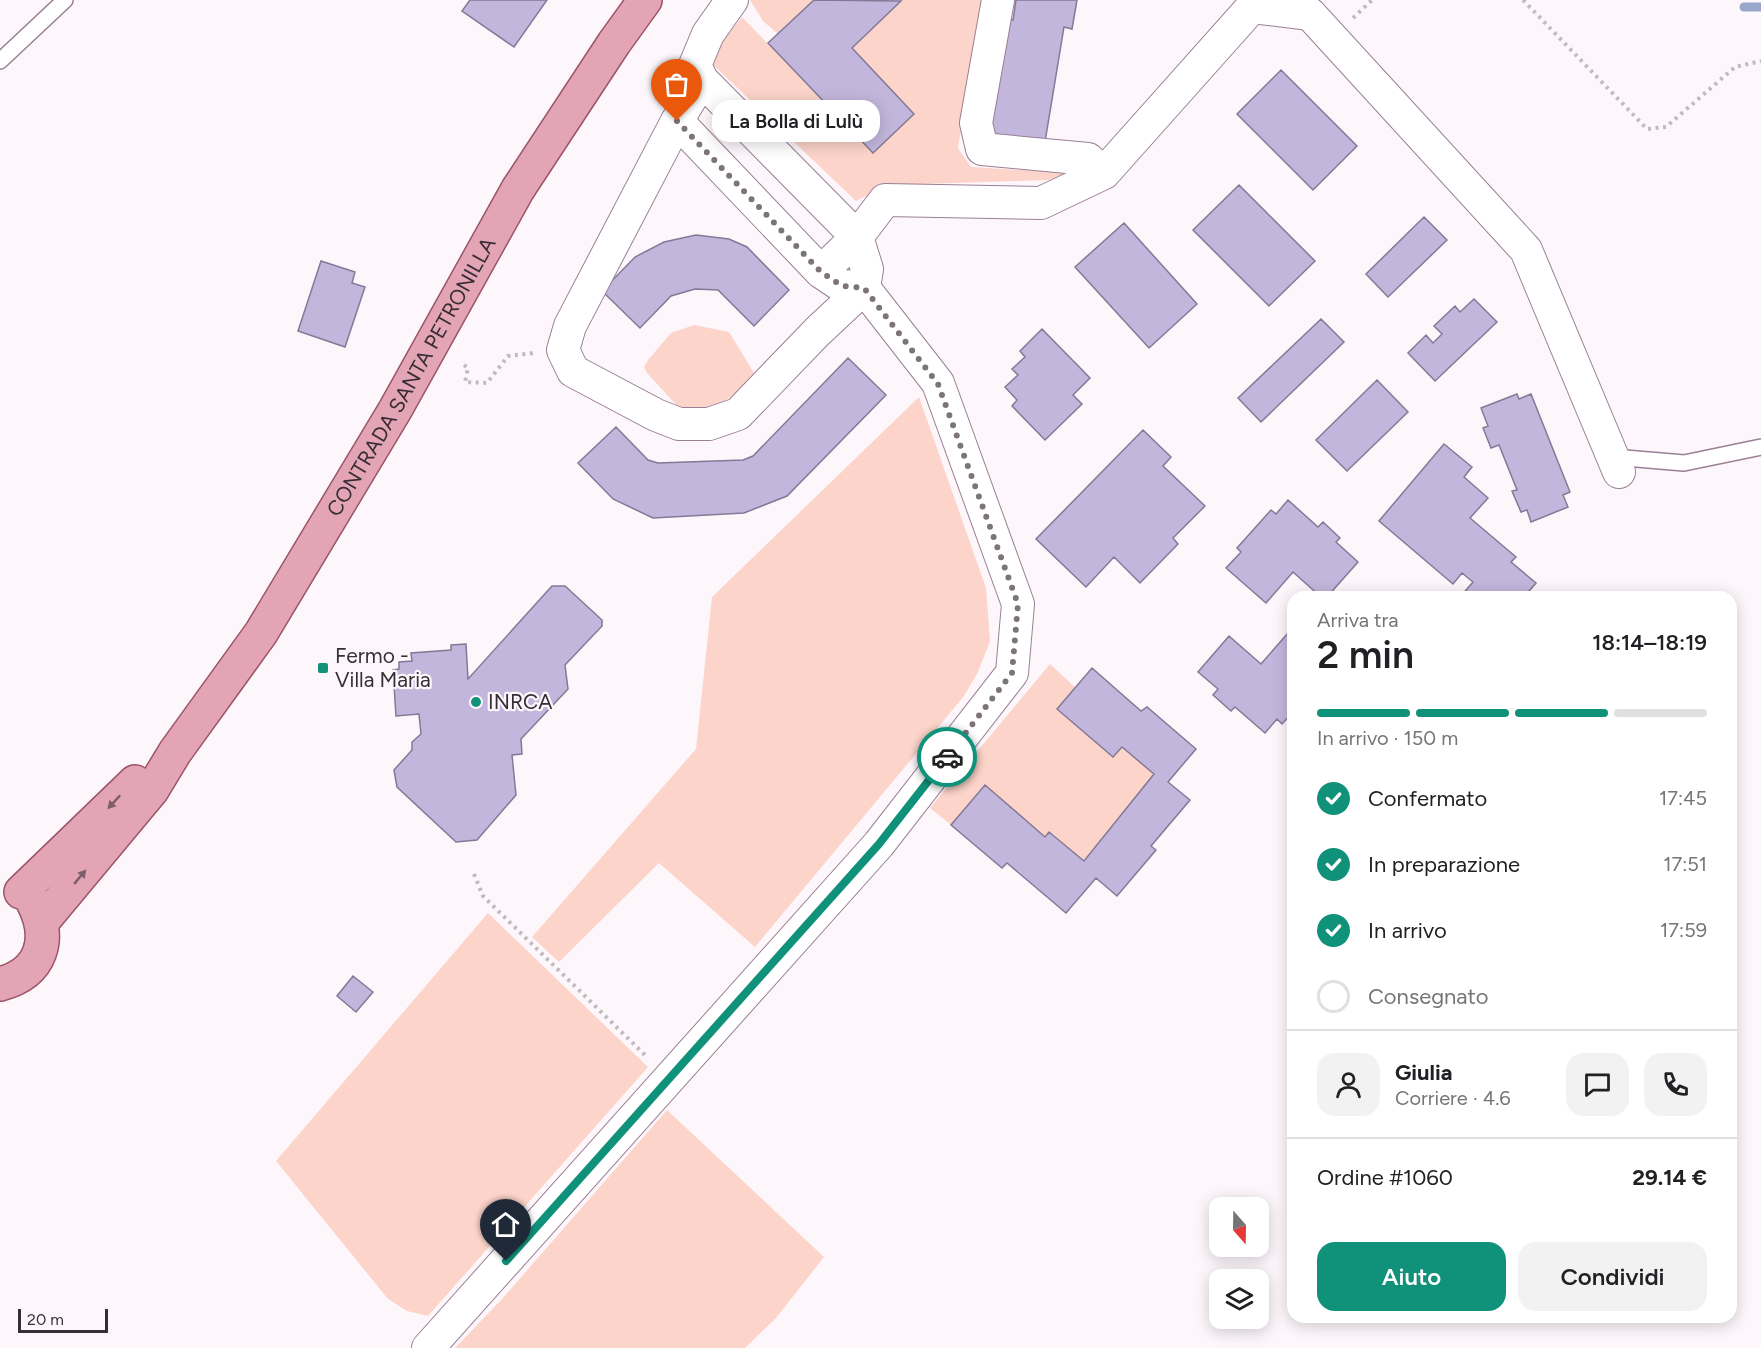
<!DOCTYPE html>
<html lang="it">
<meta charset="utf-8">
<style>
:root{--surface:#fff;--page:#f2f2f2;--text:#202124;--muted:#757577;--line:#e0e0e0;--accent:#10927a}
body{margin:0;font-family:Figtree,sans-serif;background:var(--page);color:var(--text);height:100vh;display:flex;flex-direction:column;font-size:22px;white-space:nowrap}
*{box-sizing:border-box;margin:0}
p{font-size:20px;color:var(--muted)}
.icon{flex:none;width:33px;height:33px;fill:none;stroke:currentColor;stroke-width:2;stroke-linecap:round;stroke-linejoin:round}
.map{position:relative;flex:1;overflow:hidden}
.details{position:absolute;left:1287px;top:591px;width:450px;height:732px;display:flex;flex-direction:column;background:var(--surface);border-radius:18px;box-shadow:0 3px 15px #0003}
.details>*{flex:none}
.needle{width:39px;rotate:160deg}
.fabs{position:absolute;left:1209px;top:1197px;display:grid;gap:12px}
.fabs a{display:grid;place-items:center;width:60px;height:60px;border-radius:12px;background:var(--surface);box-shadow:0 3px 15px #0003;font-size:30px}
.scale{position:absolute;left:18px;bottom:15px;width:90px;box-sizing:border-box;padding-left:6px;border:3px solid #382d36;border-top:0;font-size:16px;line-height:21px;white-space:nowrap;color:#382d36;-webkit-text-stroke:4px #fdf7fc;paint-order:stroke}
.pin{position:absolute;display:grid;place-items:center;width:51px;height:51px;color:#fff;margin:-62px -26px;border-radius:50% 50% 50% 0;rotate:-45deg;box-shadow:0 0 6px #0007}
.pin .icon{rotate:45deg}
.courier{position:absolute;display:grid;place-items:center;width:60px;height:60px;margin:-30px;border:4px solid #10927a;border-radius:50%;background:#fff;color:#222;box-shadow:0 2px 8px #0007}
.bubble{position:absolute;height:42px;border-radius:18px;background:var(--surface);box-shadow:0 3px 15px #0003;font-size:20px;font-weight:600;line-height:42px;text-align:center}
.summary em{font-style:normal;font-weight:600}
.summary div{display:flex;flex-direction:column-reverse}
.summary{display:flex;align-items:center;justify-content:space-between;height:102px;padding:0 30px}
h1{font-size:39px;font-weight:600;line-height:45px}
.bar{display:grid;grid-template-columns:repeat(4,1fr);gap:9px 6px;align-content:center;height:72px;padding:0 30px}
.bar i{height:8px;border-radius:4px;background:var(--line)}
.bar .selected{background:var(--accent)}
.bar p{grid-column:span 4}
.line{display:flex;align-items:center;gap:15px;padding:0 30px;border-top:2px solid var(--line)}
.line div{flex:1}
.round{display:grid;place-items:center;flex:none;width:63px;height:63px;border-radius:18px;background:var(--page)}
ol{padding:0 30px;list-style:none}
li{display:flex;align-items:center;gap:18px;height:66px}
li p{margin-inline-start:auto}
li .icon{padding:6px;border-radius:50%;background:var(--accent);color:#fff;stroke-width:4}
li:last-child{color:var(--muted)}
li i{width:33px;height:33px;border:3px solid var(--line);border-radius:50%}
.action{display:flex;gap:12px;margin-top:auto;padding:12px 30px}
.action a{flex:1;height:69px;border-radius:18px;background:var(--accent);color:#fff;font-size:24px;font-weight:600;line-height:69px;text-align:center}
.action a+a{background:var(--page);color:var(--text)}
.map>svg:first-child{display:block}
.green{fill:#fcd4c9}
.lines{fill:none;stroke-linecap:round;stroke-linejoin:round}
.stream{stroke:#9aa7cc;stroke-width:9}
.building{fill:#c3b6dc;stroke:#837996;stroke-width:1.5}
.lane-casing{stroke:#9a7f95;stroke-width:18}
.street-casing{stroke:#9a7f95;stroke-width:34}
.primary-casing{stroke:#9b5469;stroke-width:36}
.path{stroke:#c1bac0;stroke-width:4;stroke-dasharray:3 4.5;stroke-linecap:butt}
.lane{stroke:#fff;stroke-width:15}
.street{stroke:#fff;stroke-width:32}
.primary{stroke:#e3a5b6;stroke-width:33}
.oneway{fill:#7c5d69}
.done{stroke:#7d747b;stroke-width:6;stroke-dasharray:0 10.8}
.route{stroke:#10927a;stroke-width:8}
.poi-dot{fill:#10927a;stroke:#fdf7fc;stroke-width:2}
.labels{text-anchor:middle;stroke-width:4.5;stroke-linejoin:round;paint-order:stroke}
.street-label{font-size:21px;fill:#382d36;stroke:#fdf7fc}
.poi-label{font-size:21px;fill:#382d36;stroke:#fdf7fc;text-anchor:start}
</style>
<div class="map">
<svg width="1761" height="1348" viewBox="0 0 1761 1348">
<rect width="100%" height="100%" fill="#fdf7fc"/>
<path class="green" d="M 750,0 L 814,0 L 778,34 L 763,21 Z
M 900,0 L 983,0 L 958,148 L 971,167 L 1020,170 L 1079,171 L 1048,180 L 889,185 L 856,201 L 708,60 L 742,17 L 873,153 L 914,114 L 852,48 L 901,2 Z
M 694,325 L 729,332 L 754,373 C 726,402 723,409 681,410 L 647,373 L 644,367 L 648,360 L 671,333 Z
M 919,397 L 986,588 L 990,641 L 978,672 L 964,696 L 755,947 L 659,863 L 559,962 L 532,937 L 696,749 L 712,597 Z
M 1050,664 L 1076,688 L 1113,757 L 1122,747 L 1154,774 L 1084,861 L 1050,832 L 1045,837 L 951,825 L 930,808 Z
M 488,913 L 648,1067 L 428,1316 L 407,1311 L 388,1299 L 276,1161 Z
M 667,1110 L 824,1257 L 776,1318 L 745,1348 L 455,1348 L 502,1299 Z"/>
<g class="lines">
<path class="stream" d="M 1744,7 L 1761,7"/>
</g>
<path class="building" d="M 470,0 L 547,0 L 514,47 L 462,11 Z
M 814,0 L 901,1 L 852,48 L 914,114 L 873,153 L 768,43 Z
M 1016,0 L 1077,0 L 1072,29 L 1064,27 L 1043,154 L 988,145 L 1009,19 L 1013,20 Z
M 1281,70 L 1357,146 L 1313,190 L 1237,114 Z
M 1239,185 L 1315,261 L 1269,306 L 1193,230 Z
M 1424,217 L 1447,240 L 1388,297 L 1366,274 Z
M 1124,223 L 1197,304 L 1149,348 L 1075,267 Z
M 696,235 L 729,239 L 747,247 L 789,290 L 754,326 L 718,290 L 695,289 L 671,296 L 640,328 L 602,291 L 635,257 L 664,242 Z
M 321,261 L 355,272 L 352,283 L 365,287 L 345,347 L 298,331 Z
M 1474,299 L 1497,322 L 1435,381 L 1408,353 L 1426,335 L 1433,343 L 1442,334 L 1434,326 L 1455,306 L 1460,312 Z
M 1321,319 L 1344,342 L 1261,422 L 1238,398 Z
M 1042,329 L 1090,378 L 1073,395 L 1082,404 L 1045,440 L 1012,406 L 1017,400 L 1005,387 L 1018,375 L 1012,369 L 1025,357 L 1020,351 Z
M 848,358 L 886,395 L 787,496 L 744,513 L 653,518 L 613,499 L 578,463 L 616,427 L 648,460 L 658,463 L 743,460 L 753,456 Z
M 1377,380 L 1408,412 L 1347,471 L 1316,440 Z
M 1517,394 L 1519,399 L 1531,394 L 1570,492 L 1563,495 L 1568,507 L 1531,522 L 1527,510 L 1521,512 L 1512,491 L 1517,490 L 1499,445 L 1491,448 L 1483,428 L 1488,426 L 1481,408 Z
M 1143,430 L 1171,457 L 1163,466 L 1205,506 L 1173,538 L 1178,544 L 1140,583 L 1114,557 L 1086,587 L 1036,539 Z
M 1444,444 L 1472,467 L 1464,477 L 1488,498 L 1470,518 L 1516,557 L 1511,562 L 1536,583 L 1524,597 L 1460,597 L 1473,582 L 1462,573 L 1453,584 L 1379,521 Z
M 1288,500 L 1318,527 L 1323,522 L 1340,538 L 1336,542 L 1358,562 L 1327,597 L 1321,597 L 1293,572 L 1266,603 L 1226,568 L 1241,552 L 1237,548 L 1271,510 L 1276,514 Z
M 552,586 L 565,586 L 602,620 L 602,626 L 565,665 L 568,689 L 521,739 L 522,754 L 512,755 L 516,795 L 477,840 L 456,842 L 397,787 L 394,770 L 412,750 L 412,742 L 421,734 L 419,714 L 396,716 L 393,670 L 399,669 L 399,662 L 412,661 L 411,653 L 451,650 L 451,645 L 466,644 L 468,679 Z
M 1288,633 L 1293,637 L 1293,712 L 1282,724 L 1277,719 L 1265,733 L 1235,707 L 1231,711 L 1213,695 L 1218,689 L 1198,672 L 1229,636 L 1261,664 Z
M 1092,668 L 1141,711 L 1147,707 L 1196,749 L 1168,782 L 1190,800 L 1151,846 L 1156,850 L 1117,896 L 1096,878 L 1066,913 L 1007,863 L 1002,868 L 951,825 L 985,785 L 1045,837 L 1049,832 L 1084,861 L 1154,774 L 1122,747 L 1113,757 L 1057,709 Z
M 353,976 L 373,992 L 356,1012 L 337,996 Z"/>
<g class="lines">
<defs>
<path id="lane" d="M 0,61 L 65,0
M 1613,457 L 1684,463 L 1761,447"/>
<path id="street" d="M 998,0 L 976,123 L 982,149 L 1088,159 L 1104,173
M 702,80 L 695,65 L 708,34 L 732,0
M 677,121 L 570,326 L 563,350 L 573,371 L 656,415 L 679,424 L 709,424 L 738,414 L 817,332 L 864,288
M 821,272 L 677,121 L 702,80 L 857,237 L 821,272 L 842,286 L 864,288
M 428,1348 L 879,844 L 1012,673 L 1018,604 L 938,383 L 864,288 L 867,269 L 857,237 L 885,200 L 1041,203 L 1104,173 L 1252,7 L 1310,14 L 1526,250 L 1619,472"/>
<g id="primary">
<path d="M 21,892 L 135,782"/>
<path id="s1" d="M 42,922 L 152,790 L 175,752 L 261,633 L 395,410 L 518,189 L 614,43 L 645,0"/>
<path d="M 0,984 C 42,973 52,939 33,902"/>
</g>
</defs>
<use href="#lane" class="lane-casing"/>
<use href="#street" class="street-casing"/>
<use href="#primary" class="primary-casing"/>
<path class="path" d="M 1523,0 L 1647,129 L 1666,127 L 1735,67 L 1761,61
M 1353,18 L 1372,0
M 464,365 L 468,368 L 465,382 L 487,383 L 508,356 L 534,353
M 474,874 L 483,896 L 648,1058"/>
<use href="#lane" class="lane"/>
<use href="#street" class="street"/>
<use href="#primary" class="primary"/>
</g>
<defs><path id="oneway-solid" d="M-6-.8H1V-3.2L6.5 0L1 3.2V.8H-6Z" transform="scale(1.5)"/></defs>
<g class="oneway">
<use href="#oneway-solid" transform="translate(114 802) rotate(133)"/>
<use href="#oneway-solid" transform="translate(80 877) rotate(-50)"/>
</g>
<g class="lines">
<path class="done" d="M 677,121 L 821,272 L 842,286 L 864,288 L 938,384 L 1018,604 L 1012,673 L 947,757"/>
<path class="route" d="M 506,1261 L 879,844 L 947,757"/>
</g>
<g class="poi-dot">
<rect x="317" y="662" width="12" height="12" rx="3"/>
<circle cx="476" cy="702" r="6"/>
</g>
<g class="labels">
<g class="street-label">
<text dy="7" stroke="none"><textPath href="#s1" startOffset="660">CONTRADA SANTA PETRONILLA</textPath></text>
</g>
<g class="poi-label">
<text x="335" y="663">Fermo -<tspan x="335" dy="24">Villa Maria</tspan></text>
<text x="488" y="709">INRCA</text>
</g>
</g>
</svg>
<div class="fabs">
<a><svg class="needle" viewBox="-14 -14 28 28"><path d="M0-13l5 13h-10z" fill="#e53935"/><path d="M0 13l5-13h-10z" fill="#757577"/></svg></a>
<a><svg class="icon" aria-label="layers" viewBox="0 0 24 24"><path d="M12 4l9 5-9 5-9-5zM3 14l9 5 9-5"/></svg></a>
</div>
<div class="scale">20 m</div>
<div class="pin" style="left:677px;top:121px;background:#ea580c"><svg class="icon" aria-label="bag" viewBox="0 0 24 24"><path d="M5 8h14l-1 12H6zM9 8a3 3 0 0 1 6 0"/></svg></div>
<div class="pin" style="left:506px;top:1261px;background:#1f2937"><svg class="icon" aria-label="home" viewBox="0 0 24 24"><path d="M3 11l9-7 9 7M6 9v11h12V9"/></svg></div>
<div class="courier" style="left:947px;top:757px"><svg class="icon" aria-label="car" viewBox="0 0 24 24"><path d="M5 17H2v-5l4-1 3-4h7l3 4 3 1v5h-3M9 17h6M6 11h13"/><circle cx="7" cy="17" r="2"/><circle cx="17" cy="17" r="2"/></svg></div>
<div class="bubble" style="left:712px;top:100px;width:168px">La Bolla di Lulù</div>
<section class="details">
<div class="summary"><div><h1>2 min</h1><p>Arriva tra</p></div><em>18:14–18:19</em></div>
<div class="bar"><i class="selected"></i><i class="selected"></i><i class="selected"></i><i></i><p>In arrivo · 150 m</p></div>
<ol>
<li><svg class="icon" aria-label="check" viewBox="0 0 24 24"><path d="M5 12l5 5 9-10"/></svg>Confermato<p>17:45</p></li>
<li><svg class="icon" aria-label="check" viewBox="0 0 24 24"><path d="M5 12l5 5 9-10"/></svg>In preparazione<p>17:51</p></li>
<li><svg class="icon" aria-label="check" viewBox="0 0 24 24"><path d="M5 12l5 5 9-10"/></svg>In arrivo<p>17:59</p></li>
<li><i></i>Consegnato</li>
</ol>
<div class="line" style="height:108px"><a class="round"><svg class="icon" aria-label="person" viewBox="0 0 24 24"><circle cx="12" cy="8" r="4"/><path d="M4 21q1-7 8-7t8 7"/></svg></a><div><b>Giulia</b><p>Corriere · 4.6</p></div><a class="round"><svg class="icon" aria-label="chat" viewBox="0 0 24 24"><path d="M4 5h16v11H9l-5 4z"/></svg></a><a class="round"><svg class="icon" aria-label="phone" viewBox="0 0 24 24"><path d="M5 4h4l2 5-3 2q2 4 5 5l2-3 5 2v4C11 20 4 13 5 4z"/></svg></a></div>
<div class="line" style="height:78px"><div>Ordine #1060</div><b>29.14 €</b></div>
<div class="action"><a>Aiuto</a><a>Condividi</a></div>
</section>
</div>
